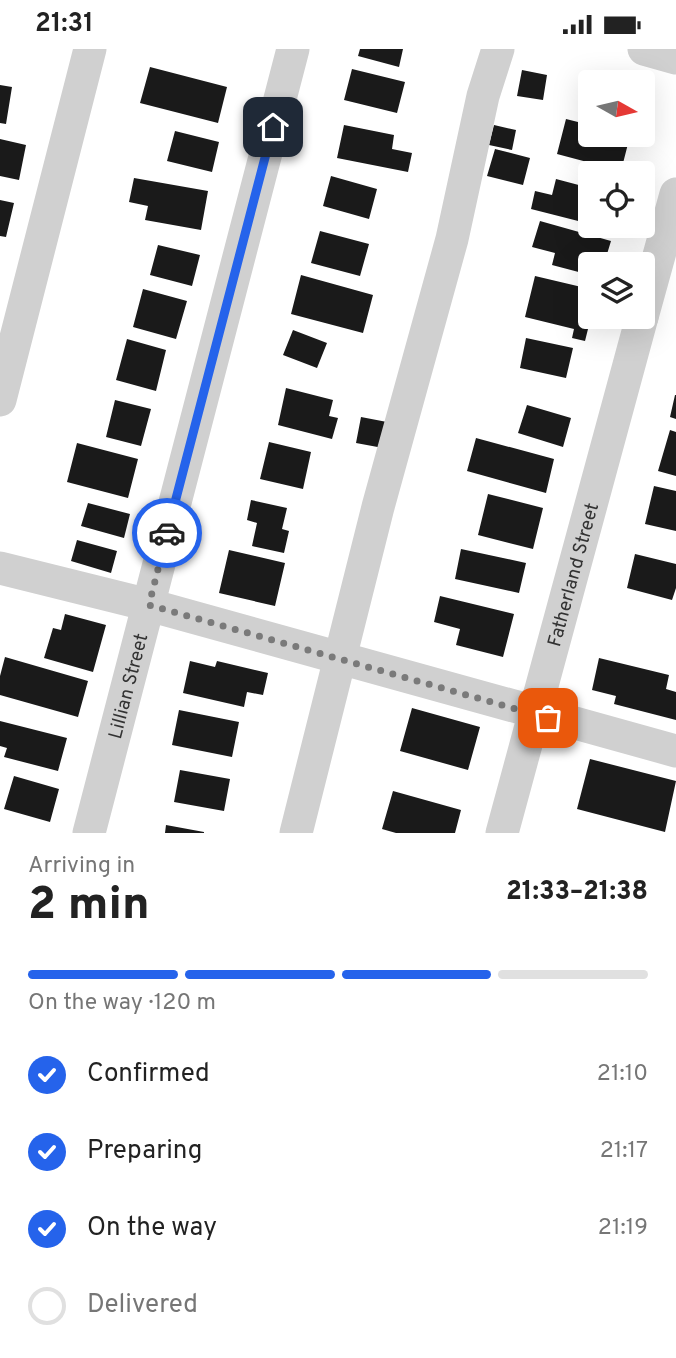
<!DOCTYPE html>
<meta charset="utf-8">
<style>
:root{--surface:#fff;--page:#f6f6f6;--text:#222;--muted:#767676;--line:#e0e0e0;--accent:#2563eb}
body{margin:0;font-family:Overpass,sans-serif;background:var(--page);color:var(--text);height:100vh;display:flex;flex-direction:column;font-size:26px;white-space:nowrap}
*{box-sizing:border-box;margin:0}
p{font-size:23px;color:var(--muted)}
.icon{flex:none;width:38px;height:38px;fill:none;stroke:currentColor;stroke-width:2;stroke-linecap:round;stroke-linejoin:round}
.map{position:relative;height:784px;overflow:hidden}
.side{display:flex;flex-direction:column;background:var(--surface);flex:1}
.side>*{flex:none}
.needle{width:46px;rotate:98deg}
.controls{position:absolute;left:578px;top:21px;display:grid;gap:14px}
.controls a{display:grid;place-items:center;width:77px;height:77px;border-radius:7px;background:var(--surface);box-shadow:0 7px 28px #0002;font-size:35px}
.pin{position:absolute;display:grid;place-items:center;width:60px;height:60px;color:#fff;margin:-30px;border-radius:14px;box-shadow:0 4px 10px #0006}
.courier{position:absolute;display:grid;place-items:center;width:70px;height:70px;margin:-35px;border:5px solid #2563eb;border-radius:50%;background:#fff;color:#222;box-shadow:0 2px 9px #0007}
.head em{font-style:normal;font-weight:800}
.head div{display:flex;flex-direction:column-reverse}
.head{display:flex;align-items:center;justify-content:space-between;height:119px;padding:0 28px}
h1{font-size:46px;font-weight:800;line-height:52px}
.bar{display:grid;grid-template-columns:repeat(4,1fr);gap:10px 7px;align-content:center;height:84px;padding:0 28px}
.bar i{height:9px;border-radius:5px;background:var(--line)}
.bar .active{background:var(--accent)}
.bar p{grid-column:span 4}
ol{padding:0 28px;list-style:none}
li{display:flex;align-items:center;gap:21px;height:77px}
li p{margin-inline-start:auto}
li .icon{padding:7px;border-radius:50%;background:var(--accent);color:#fff;stroke-width:4}
li:last-child{color:var(--muted)}
li i{width:38px;height:38px;border:4px solid var(--line);border-radius:50%}
.status{display:flex;justify-content:space-between;align-items:center;height:49px;padding:0 35px;background:var(--surface);direction:ltr}
.status svg{height:19px;fill:currentColor}
.map>svg:first-child{display:block}
.building{fill:#1a1a1a}
.lines{fill:none;stroke-linecap:round;stroke-linejoin:round}
.minor{stroke:#d0d0d0;stroke-width:33}
.done{stroke:#7a7a7a;stroke-width:7;stroke-dasharray:0 12.6}
.route{stroke:#2563eb;stroke-width:9}
.labels{text-anchor:middle;stroke-width:7;stroke-linejoin:round;paint-order:stroke}
.street-label{font-size:19px;fill:#333;stroke:#fff}
</style>
<div class="status"><b>21:31</b><svg viewBox="0 0 49 12"><path d="M0 12V9h3v3zM5 12V6h3v6zM10 12V3h3v9zM15 12V0h3v12zM26 1h20v11H26zM47 4h2v5h-2z"/></svg></div>
<div class="map">
<svg width="676" height="784" viewBox="0 0 676 784">
<rect width="100%" height="100%" fill="#fff"/>
<path class="building" d="M 360,0 L 403,0 L 399,18 L 358,7 Z
M 150,18 L 227,38 L 218,74 L 140,54 Z
M 352,20 L 405,33 L 397,64 L 344,51 Z
M 522,21 L 547,26 L 543,51 L 517,47 Z
M 596,27 L 618,32 L 618,33 L 594,33 Z
M 0,36 L 12,38 L 6,75 L 0,74 Z
M 566,70 L 590,76 L 590,86 L 630,87 L 621,122 L 557,105 Z
M 344,76 L 394,86 L 392,100 L 412,104 L 408,123 L 337,109 Z
M 494,76 L 516,81 L 512,101 L 489,96 Z
M 175,82 L 219,93 L 212,123 L 167,112 Z
M 0,90 L 26,96 L 19,131 L 0,127 Z
M 495,100 L 530,109 L 523,136 L 487,127 Z
M 331,127 L 377,140 L 369,170 L 323,157 Z
M 134,129 L 208,142 L 201,181 L 145,171 L 148,157 L 129,153 Z
M 556,130 L 590,139 L 590,175 L 531,160 L 535,142 L 552,146 Z
M 0,151 L 14,154 L 6,188 L 0,187 Z
M 540,172 L 611,192 L 604,215 L 590,215 L 590,226 L 552,216 L 555,204 L 532,198 Z
M 320,182 L 369,195 L 360,227 L 311,214 Z
M 158,196 L 200,206 L 192,237 L 150,226 Z
M 301,226 L 373,246 L 363,284 L 291,265 Z
M 535,227 L 590,240 L 591,268 L 585,292 L 572,289 L 574,280 L 525,268 Z
M 143,240 L 187,252 L 176,290 L 133,278 Z
M 293,281 L 327,294 L 317,319 L 283,306 Z
M 526,289 L 573,299 L 566,329 L 520,319 Z
M 127,290 L 166,301 L 156,342 L 116,331 Z
M 286,339 L 333,351 L 329,367 L 338,369 L 332,390 L 278,376 Z
M 675,346 L 676,346 L 676,370 L 670,368 Z
M 115,351 L 151,360 L 141,397 L 106,388 Z
M 527,356 L 571,369 L 563,398 L 518,384 Z
M 361,368 L 387,373 L 383,399 L 356,394 Z
M 670,381 L 676,383 L 676,427 L 658,422 Z
M 476,389 L 554,410 L 546,444 L 467,422 Z
M 269,393 L 311,403 L 303,440 L 260,430 Z
M 77,394 L 138,410 L 128,449 L 67,433 Z
M 654,437 L 676,442 L 676,482 L 645,475 Z
M 488,445 L 543,459 L 533,500 L 478,486 Z
M 251,451 L 287,459 L 282,480 L 289,482 L 284,504 L 252,497 L 257,474 L 247,471 Z
M 88,454 L 130,465 L 124,489 L 81,477 Z
M 77,491 L 117,502 L 111,524 L 71,512 Z
M 461,500 L 526,514 L 519,544 L 455,530 Z
M 229,501 L 285,514 L 275,557 L 219,544 Z
M 635,505 L 676,515 L 676,539 L 672,551 L 627,539 Z
M 440,547 L 514,565 L 503,608 L 456,596 L 460,580 L 434,573 Z
M 65,565 L 106,576 L 93,623 L 44,609 L 53,579 L 61,581 Z
M 5,608 L 88,632 L 78,668 L 0,646 L 0,627 Z
M 599,609 L 669,626 L 666,640 L 676,643 L 676,671 L 614,655 L 616,647 L 592,641 Z
M 190,612 L 215,618 L 217,612 L 268,624 L 263,646 L 247,643 L 244,658 L 183,644 Z
M 412,659 L 480,678 L 468,721 L 400,702 Z
M 179,661 L 239,673 L 232,708 L 172,696 Z
M 0,672 L 67,689 L 58,722 L 4,708 L 7,699 L 0,697 Z
M 590,710 L 676,732 L 665,783 L 577,760 Z
M 180,721 L 230,730 L 224,762 L 174,753 Z
M 14,727 L 59,740 L 50,773 L 4,760 Z
M 393,742 L 461,761 L 455,784 L 396,784 L 382,780 Z
M 166,776 L 204,783 L 204,784 L 165,784 Z"/>
<g class="lines">
<g class="minor">
<path d="M 644,0 L 676,9"/>
<path d="M 642,268 L 676,145"/>
<path d="M 0,351 L 90,0"/>
<path d="M 0,519 L 149,556 L 676,702"/>
<path id="s1" d="M 89,784 L 293,0"/>
<path d="M 296,784 L 378,458 L 452,190 L 483,47 L 498,0"/>
<path id="s2" d="M 502,784 L 642,268"/>
</g>
</g>
<g class="lines">
<path class="done" d="M 167,484 L 149,556 L 548,669"/>
<path class="route" d="M 167,484 L 273,78"/>
</g>
<g class="labels">
<g class="street-label">
<text dy="7" stroke="none"><textPath href="#s2" startOffset="268">Fatherland Street</textPath></text>
<text dy="7" stroke="none"><textPath href="#s1" startOffset="152">Lillian Street</textPath></text>
</g>
</g>
</svg>
<div class="controls">
<a><svg class="needle" viewBox="-14 -14 28 28"><path d="M0-13l5 13h-10z" fill="#e53935"/><path d="M0 13l5-13h-10z" fill="#767676"/></svg></a>
<a><svg class="icon" aria-label="locate" viewBox="0 0 24 24"><circle cx="12" cy="12" r="6"/><path d="M12 2v4M12 18v4M2 12h4M18 12h4"/></svg></a>
<a><svg class="icon" aria-label="layers" viewBox="0 0 24 24"><path d="M12 4l9 5-9 5-9-5zM3 14l9 5 9-5"/></svg></a>
</div>
<div class="pin" style="left:548px;top:669px;background:#ea580c"><svg class="icon" aria-label="bag" viewBox="0 0 24 24"><path d="M5 8h14l-1 12H6zM9 8a3 3 0 0 1 6 0"/></svg></div>
<div class="pin" style="left:273px;top:78px;background:#1f2937"><svg class="icon" aria-label="home" viewBox="0 0 24 24"><path d="M3 11l9-7 9 7M6 9v11h12V9"/></svg></div>
<div class="courier" style="left:167px;top:484px"><svg class="icon" aria-label="car" viewBox="0 0 24 24"><path d="M5 17H2v-5l4-1 3-4h7l3 4 3 1v5h-3M9 17h6M6 11h13"/><circle cx="7" cy="17" r="2"/><circle cx="17" cy="17" r="2"/></svg></div>
</div>
<section class="side">
<div class="head"><div><h1>2 min</h1><p>Arriving in</p></div><em>21:33–21:38</em></div>
<div class="bar"><i class="active"></i><i class="active"></i><i class="active"></i><i></i><p>On the way · 120 m</p></div>
<ol>
<li><svg class="icon" aria-label="check" viewBox="0 0 24 24"><path d="M5 12l5 5 9-10"/></svg>Confirmed<p>21:10</p></li>
<li><svg class="icon" aria-label="check" viewBox="0 0 24 24"><path d="M5 12l5 5 9-10"/></svg>Preparing<p>21:17</p></li>
<li><svg class="icon" aria-label="check" viewBox="0 0 24 24"><path d="M5 12l5 5 9-10"/></svg>On the way<p>21:19</p></li>
<li><i></i>Delivered</li>
</ol>
</section>
